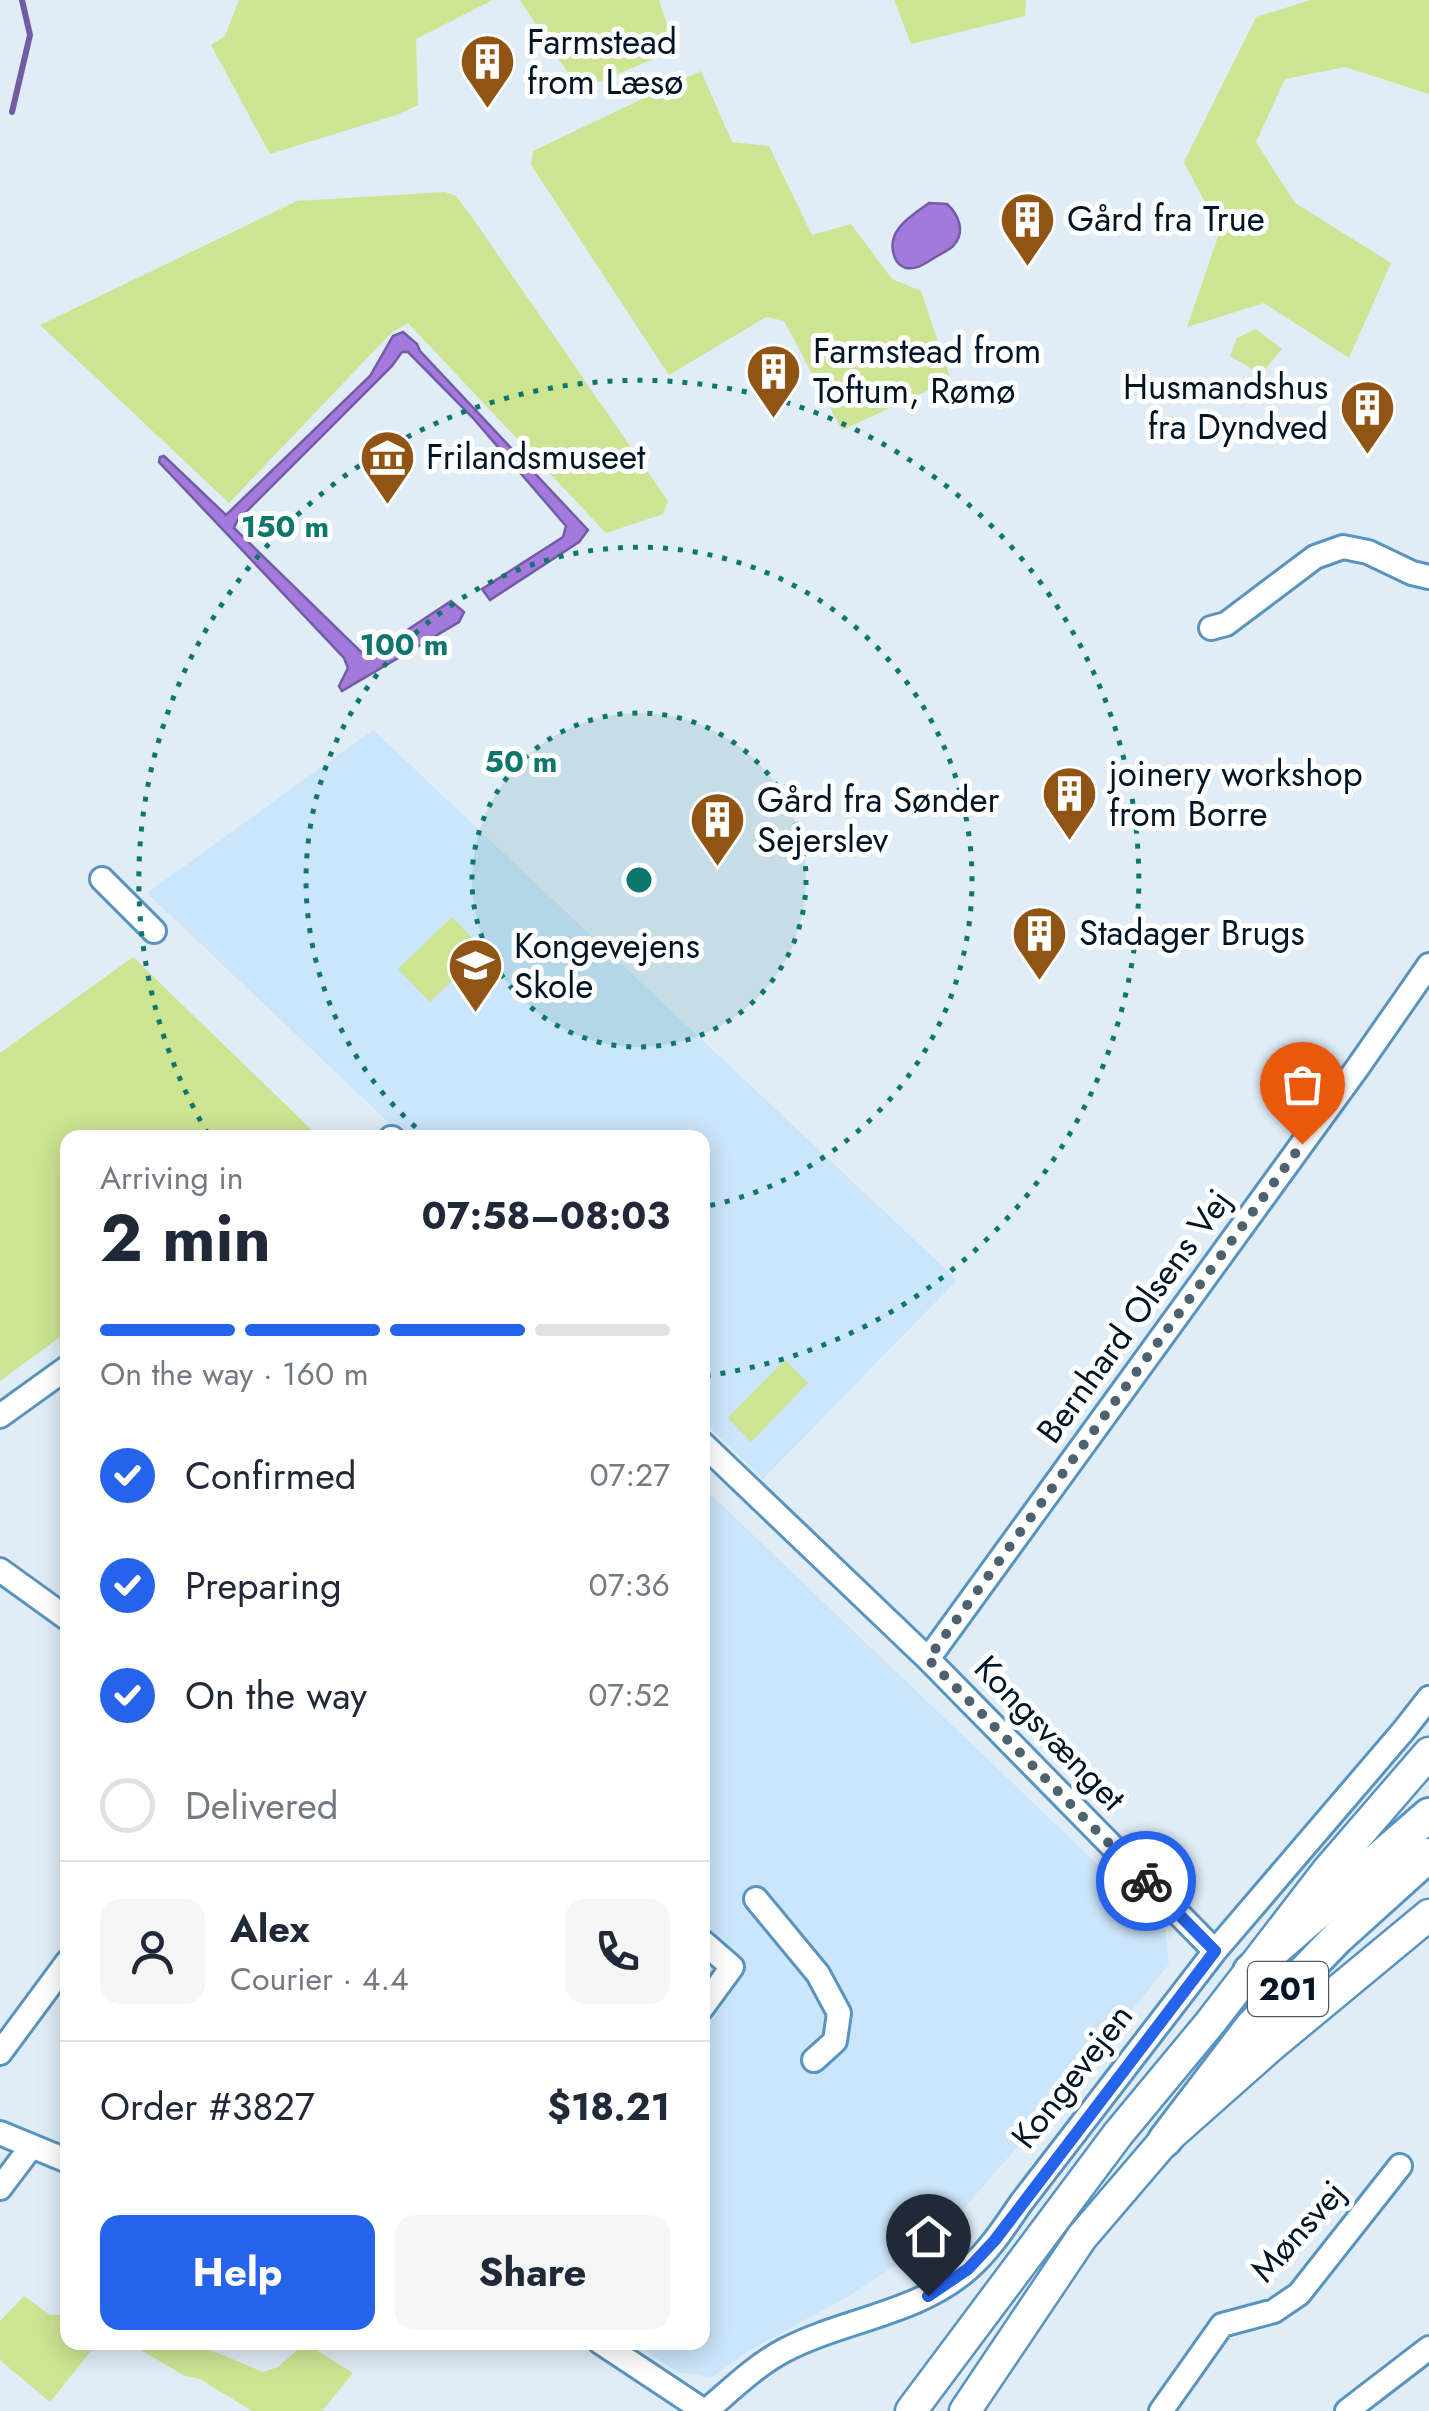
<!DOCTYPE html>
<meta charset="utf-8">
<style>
:root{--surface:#fff;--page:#f6f6f7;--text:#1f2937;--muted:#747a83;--line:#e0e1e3;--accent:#2563eb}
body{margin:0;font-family:Jost,sans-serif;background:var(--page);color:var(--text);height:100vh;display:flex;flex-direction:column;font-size:38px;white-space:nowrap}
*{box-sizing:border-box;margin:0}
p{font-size:32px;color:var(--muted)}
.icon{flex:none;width:55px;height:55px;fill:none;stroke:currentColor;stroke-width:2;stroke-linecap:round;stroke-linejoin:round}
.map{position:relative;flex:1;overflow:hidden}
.sheet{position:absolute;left:60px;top:1130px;width:650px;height:1220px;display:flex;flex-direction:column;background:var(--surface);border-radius:20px;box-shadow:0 5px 25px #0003}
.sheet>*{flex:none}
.pin{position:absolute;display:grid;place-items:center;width:85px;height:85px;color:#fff;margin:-102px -42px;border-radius:50% 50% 50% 0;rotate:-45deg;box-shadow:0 0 10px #0007}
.pin .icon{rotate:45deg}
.courier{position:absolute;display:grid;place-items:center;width:100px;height:100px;margin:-50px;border:8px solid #2563eb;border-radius:50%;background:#fff;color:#222;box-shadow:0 2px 12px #0007}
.overview em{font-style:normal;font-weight:700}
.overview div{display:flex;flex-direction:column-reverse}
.overview{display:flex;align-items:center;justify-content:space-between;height:170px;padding:0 40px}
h1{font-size:65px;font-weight:700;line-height:75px}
.bar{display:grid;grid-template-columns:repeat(4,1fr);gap:15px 10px;align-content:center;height:120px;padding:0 40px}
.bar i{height:12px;border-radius:8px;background:var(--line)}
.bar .current{background:var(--accent)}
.bar p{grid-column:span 4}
.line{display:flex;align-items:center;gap:25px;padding:0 40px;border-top:2px solid var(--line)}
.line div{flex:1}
.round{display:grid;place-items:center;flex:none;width:105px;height:105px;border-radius:20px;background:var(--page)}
ol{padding:0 40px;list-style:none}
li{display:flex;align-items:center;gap:30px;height:110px}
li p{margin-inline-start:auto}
li .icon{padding:10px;border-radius:50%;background:var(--accent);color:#fff;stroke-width:4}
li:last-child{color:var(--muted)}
li i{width:55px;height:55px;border:5px solid var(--line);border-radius:50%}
.button{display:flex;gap:20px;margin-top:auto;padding:20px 40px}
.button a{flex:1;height:115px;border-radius:20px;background:var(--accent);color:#fff;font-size:40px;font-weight:700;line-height:115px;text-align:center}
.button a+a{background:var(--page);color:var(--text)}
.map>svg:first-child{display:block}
.built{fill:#cbe5fa}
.green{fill:#cde492}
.water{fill:#a37adc;stroke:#725ca5;stroke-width:2.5}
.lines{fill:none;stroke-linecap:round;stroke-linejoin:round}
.stream{stroke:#725ca5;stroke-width:6}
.minor-casing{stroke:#5894bf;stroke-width:28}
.major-casing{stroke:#5894bf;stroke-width:35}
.highway-casing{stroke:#5894bf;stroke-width:38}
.minor{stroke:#fff;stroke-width:22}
.major{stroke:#fff;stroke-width:30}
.highway{stroke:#fff;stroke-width:32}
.done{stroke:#4e616f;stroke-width:10;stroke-dasharray:0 18}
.route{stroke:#2563eb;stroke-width:12}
.ring{fill:none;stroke:#0f766e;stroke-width:5;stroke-dasharray:5 10}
.labels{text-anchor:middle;stroke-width:10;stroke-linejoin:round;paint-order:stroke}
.shield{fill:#fff;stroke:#4c5c67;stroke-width:2.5}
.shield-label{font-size:32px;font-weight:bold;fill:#001626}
.poi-label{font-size:35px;fill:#001626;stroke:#fff;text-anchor:start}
.street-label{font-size:35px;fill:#001626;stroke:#fff}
.centre{fill:#0f766e;stroke:#fff;stroke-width:5}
.ring-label{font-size:30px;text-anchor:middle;font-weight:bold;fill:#0f766e;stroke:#fff;stroke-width:10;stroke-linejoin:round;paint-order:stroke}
</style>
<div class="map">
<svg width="1429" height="2411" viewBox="0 0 1429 2411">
<rect width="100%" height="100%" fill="#e0ecf6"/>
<path class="built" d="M 373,730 L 957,1280 L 763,1479 L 703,1421 L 702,1138 L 404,1137 L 147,893 Z
M 703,1487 L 1165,1929 L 1169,1964 L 1077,2078 L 939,2237 L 847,2297 L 748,2351 L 712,2377 L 677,2372 L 634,2343 L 702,2342 Z"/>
<path class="green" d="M 239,0 L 493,0 L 416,39 L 418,105 L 396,115 L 270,154 L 211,45 L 225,36 Z
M 520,0 L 659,0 L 675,50 L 579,90 Z
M 894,0 L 1026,0 L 1025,16 L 911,44 Z
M 1311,0 L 1429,0 L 1429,94 L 1345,67 L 1285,79 L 1256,142 L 1295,203 L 1391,263 L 1349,358 L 1264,303 L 1187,327 L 1220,231 L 1184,162 L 1256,17 Z
M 701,71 L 732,142 L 769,146 L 812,235 L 851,224 L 892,279 L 921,291 L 951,380 L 842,430 L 784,321 L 766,317 L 669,375 L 531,165 L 533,151 Z
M 445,192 L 456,196 L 471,216 L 668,501 L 663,514 L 606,533 L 408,323 L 391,333 L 229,503 L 40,325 L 297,201 Z
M 1256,329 L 1282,349 L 1261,374 L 1230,356 L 1237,338 Z
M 452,917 L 484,950 L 430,1002 L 398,969 Z
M 133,957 L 319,1137 L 68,1138 L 67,1332 L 0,1381 L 0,1053 Z
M 785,1360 L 808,1383 L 751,1442 L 728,1418 Z
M 24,2296 L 50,2315 L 67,2315 L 68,2342 L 102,2343 L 90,2352 L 50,2402 L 0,2360 L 0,2321 Z
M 129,2343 L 169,2343 L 203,2347 L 263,2372 L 278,2367 L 305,2343 L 353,2373 L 322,2411 L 252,2411 L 200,2379 L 185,2376 Z"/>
<path class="water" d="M 929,203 L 947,204 C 958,214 966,231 954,245 C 950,250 940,254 934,258 C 926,263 917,270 906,268 C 900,266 897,263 895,258 C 884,231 911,216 929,203 Z
M 403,332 L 417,344 L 420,351 L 588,530 L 579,542 L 490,600 L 482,589 L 563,537 L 566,526 L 473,418 L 408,352 L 402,352 L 392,366 L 237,521 L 234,528 L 361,652 L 374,652 L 451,601 L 464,612 L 459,622 L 342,691 L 339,686 L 348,668 L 344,658 L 159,462 L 160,457 L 164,456 L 226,515 L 370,376 L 393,336 Z"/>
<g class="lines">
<path class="stream" d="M 12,112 L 30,35 L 22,0"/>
<defs>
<path id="minor" d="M 1211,628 L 1226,624 L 1315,557 L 1343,547 L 1368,552 L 1412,573 L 1429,577
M 102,879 L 154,931
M 391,1138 L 392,1138
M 0,1416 L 68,1367
M 702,1443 L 928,1659 L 1215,1951
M 0,1570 L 68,1619
M 928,1659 L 1358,1067 L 1429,965
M 756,1899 L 818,1974 L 839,2013 L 835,2041 L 814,2060
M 702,1941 L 732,1967 L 702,2008
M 0,2053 L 68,1961
M 0,2133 L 68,2161
M 0,2188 L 31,2147
M 600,2342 L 704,2411
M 706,2411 C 731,2390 756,2365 785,2350 C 845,2319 917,2314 968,2269 C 990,2250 1005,2226 1021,2203 L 1215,1951 L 1404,1730 L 1429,1698
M 1161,2411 L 1222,2325 L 1274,2311 L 1299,2294 L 1400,2166
M 1347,2411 L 1429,2348"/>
<path id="major" d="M 911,2411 L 1118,2134 L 1210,2023 L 1328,1870 L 1429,1753
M 965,2411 L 1082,2237 L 1165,2140 L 1271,2046 L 1429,1915"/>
<path id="highway" d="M 1250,1971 L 1429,1815
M 1165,2140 L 1252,2026 L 1337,1938 L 1429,1855"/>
</defs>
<use href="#minor" class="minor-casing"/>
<use href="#major" class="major-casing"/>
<use href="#highway" class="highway-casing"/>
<use href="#minor" class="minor"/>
<use href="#major" class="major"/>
<use href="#highway" class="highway"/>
</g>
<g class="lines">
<path class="done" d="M 1146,1881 L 928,1659 L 1302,1144"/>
<path class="route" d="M 928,2296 L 968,2269 L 995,2240 L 1215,1951 L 1146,1881"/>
</g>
<circle cx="639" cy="880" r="167" fill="#0f766e" fill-opacity=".12"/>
<g class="ring">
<circle cx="639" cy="880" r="167"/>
<path d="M427 1137A333 333 0 1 1 703 1207"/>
<path d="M208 1134A500 500 0 1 1 704 1376"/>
</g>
<defs>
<symbol id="building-pin" viewBox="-11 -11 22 30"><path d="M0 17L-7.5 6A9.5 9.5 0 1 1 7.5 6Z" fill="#905414" stroke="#fff"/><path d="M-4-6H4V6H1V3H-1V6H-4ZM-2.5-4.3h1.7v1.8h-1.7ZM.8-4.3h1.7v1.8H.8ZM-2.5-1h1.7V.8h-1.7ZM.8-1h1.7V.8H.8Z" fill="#fff"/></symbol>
<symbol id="museum-pin" viewBox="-11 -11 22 30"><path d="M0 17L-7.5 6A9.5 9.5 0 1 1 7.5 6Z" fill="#905414" stroke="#fff"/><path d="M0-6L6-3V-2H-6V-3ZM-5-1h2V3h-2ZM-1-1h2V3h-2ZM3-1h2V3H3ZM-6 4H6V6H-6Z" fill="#fff"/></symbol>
<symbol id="school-pin" viewBox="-11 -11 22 30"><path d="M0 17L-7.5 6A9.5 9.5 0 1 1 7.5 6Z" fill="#905414" stroke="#fff"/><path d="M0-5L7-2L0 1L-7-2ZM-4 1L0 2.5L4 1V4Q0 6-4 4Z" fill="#fff"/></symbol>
</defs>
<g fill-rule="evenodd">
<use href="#building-pin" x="456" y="30" width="63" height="86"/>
<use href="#building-pin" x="996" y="188" width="63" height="86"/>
<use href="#building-pin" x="742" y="340" width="63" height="86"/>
<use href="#building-pin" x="1336" y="376" width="63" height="86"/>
<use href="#museum-pin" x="356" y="426" width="63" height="86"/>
<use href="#building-pin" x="1038" y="762" width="63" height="86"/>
<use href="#building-pin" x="686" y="788" width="63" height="86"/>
<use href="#building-pin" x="1008" y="902" width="63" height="86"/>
<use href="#school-pin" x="444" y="934" width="63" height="86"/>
</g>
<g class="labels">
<rect class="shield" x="1248" y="1962" width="80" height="54" rx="8"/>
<g class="shield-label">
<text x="1288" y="2000">201</text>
</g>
<g class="poi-label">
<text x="527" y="54">Farmstead<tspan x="527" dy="40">from Læsø</tspan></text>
<text x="1067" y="231">Gård fra True</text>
<text x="813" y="363">Farmstead from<tspan x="813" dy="40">Toftum, Rømø</tspan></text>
<text x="1328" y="399" text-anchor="end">Husmandshus<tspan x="1328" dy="40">fra Dyndved</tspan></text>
<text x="426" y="469">Frilandsmuseet</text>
<text x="1109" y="786">joinery workshop<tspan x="1109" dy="40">from Borre</tspan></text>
<text x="757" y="812">Gård fra Sønder<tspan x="757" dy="40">Sejerslev</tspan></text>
<text x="1079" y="945">Stadager Brugs</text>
<text x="514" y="958">Kongevejens<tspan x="514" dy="40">Skole</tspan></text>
</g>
<g class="street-label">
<text transform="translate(1134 1316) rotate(-54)" y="12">Bernhard Olsens Vej</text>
<text transform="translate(1050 1733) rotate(46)" y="12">Kongsvænget</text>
<text transform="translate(1072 2076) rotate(-52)" y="12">Kongevejen</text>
<text transform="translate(1298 2231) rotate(-48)" y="12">Mønsvej</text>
</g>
</g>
<circle cx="639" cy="880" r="15" class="centre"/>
<g class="ring-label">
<text x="285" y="537">150 m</text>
<text x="404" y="655">100 m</text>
<text x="521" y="772">50 m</text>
</g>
</svg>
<div class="pin" style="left:1302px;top:1144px;background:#ea580c"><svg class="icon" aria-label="bag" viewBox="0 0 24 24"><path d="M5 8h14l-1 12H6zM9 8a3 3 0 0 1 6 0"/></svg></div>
<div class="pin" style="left:928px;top:2296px;background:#1f2937"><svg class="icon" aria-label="home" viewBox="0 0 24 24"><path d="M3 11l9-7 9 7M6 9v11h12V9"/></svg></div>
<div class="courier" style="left:1146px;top:1881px"><svg class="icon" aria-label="bike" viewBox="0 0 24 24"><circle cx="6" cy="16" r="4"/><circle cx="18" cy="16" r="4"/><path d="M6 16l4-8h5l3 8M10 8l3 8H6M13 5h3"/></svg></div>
<section class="sheet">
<div class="overview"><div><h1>2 min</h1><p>Arriving in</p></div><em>07:58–08:03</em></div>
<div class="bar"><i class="current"></i><i class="current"></i><i class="current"></i><i></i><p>On the way · 160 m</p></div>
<ol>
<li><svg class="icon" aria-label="check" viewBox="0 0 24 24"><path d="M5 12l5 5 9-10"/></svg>Confirmed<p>07:27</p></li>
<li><svg class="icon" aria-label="check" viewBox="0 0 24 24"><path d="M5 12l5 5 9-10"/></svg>Preparing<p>07:36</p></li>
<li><svg class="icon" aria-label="check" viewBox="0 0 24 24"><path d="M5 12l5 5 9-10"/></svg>On the way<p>07:52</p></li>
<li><i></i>Delivered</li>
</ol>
<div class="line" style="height:180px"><a class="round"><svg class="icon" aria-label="person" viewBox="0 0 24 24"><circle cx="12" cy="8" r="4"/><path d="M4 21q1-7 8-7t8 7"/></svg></a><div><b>Alex</b><p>Courier · 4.4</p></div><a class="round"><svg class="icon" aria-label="phone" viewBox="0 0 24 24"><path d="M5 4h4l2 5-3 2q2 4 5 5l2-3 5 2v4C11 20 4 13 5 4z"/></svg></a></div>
<div class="line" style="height:130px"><div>Order #3827</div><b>$18.21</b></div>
<div class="button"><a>Help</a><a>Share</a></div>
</section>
</div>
